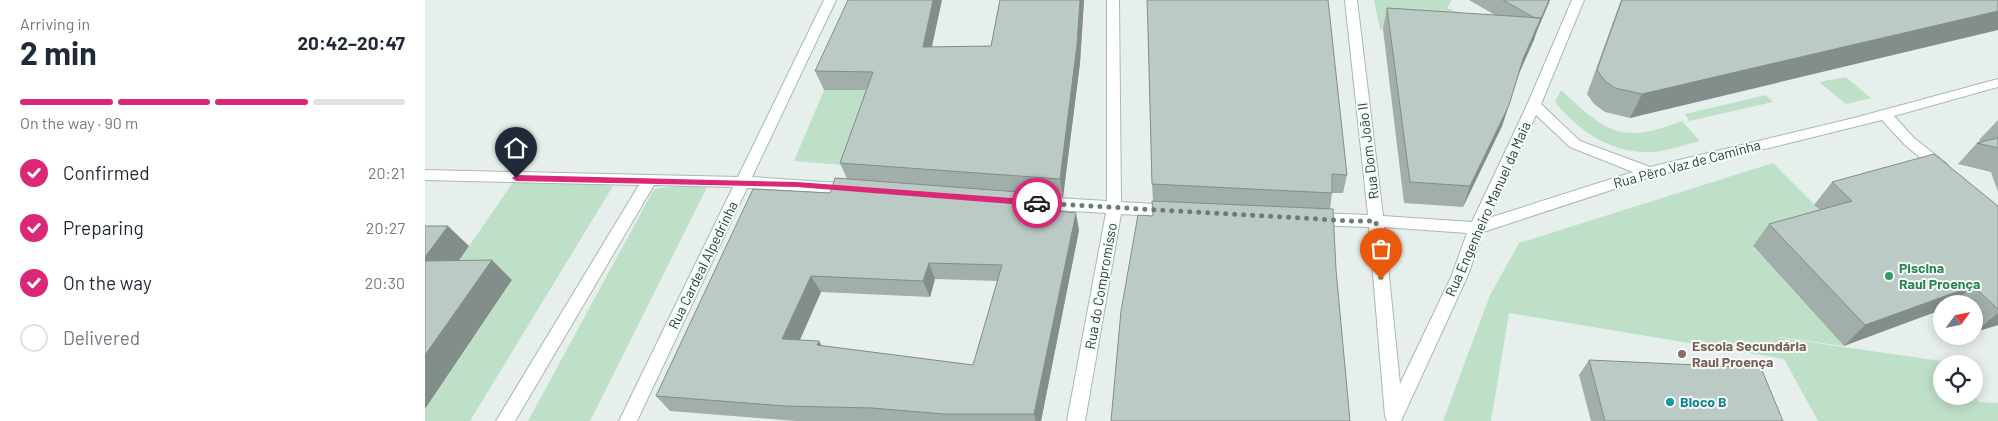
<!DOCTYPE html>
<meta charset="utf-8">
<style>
:root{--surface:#fff;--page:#f6f6f7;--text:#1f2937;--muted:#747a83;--line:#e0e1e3;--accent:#db2777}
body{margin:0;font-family:Barlow,sans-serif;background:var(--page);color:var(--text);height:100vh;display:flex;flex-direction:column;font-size:19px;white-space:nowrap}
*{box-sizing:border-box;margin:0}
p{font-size:16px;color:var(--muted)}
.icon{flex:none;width:28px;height:28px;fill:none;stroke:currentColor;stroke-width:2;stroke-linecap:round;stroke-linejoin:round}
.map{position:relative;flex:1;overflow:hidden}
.details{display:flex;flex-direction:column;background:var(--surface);width:425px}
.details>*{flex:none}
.needle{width:32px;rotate:57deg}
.buttons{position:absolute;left:1508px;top:295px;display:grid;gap:10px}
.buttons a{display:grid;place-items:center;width:50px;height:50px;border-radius:50%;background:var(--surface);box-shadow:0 2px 12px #0003;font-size:25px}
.pin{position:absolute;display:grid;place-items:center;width:42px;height:42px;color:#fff;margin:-51px -21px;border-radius:50% 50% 50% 0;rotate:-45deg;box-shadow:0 0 5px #0007}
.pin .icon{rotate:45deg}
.courier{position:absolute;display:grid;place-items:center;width:50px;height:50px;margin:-25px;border:4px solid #db2777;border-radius:50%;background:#fff;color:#222;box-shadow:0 1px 6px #0007}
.overview em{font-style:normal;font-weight:700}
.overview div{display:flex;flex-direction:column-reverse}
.overview{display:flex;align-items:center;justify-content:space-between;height:85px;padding:0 20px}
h1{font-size:32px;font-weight:700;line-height:38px}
.bar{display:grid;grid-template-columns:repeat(4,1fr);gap:8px 5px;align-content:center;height:60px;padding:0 20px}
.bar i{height:6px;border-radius:4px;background:var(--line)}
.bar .current{background:var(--accent)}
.bar p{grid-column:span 4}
ol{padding:0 20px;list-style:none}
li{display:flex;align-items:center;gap:15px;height:55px}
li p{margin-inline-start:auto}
li .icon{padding:5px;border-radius:50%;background:var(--accent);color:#fff;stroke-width:4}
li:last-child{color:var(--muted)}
li i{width:28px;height:28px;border:2px solid var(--line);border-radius:50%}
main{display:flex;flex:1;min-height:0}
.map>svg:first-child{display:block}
.green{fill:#bfe0c8}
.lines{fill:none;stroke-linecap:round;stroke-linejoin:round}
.minor-casing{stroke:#a8b8b2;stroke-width:2}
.minor{fill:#fff;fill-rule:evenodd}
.wall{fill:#a1aea9;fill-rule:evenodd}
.shaded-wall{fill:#838d89}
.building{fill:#bbcac4;stroke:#838d89;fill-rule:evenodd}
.route{fill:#db2777}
.done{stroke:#687f78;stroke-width:5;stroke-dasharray:0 9}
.leisure-dot{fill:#2e9e5b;stroke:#f7fbf9;stroke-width:2}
.education-dot{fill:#8d6e63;stroke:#f7fbf9;stroke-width:2}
.culture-dot{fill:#0f9aa8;stroke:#f7fbf9;stroke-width:2}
.labels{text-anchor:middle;stroke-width:4;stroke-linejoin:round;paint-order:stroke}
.street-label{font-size:14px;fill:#24423a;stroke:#f7fbf9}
.leisure-label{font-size:14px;font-weight:bold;fill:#27864d;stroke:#f7fbf9;text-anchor:start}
.education-label{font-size:14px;font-weight:bold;fill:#785e54;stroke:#f7fbf9;text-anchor:start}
.culture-label{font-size:14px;font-weight:bold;fill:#0d838f;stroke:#f7fbf9;text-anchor:start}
</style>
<main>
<section class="details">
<div class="overview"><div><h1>2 min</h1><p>Arriving in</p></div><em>20:42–20:47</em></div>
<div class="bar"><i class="current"></i><i class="current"></i><i class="current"></i><i></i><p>On the way · 90 m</p></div>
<ol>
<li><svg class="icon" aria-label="check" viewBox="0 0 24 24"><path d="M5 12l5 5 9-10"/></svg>Confirmed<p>20:21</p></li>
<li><svg class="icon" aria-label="check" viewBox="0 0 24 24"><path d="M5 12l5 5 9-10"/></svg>Preparing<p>20:27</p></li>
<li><svg class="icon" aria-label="check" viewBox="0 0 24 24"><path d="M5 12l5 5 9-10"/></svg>On the way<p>20:30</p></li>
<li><i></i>Delivered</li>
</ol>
</section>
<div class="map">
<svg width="1573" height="421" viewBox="0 0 1573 421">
<rect width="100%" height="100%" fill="#e6efeb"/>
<path class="green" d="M 949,0 L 1027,0 L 1022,8 L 1043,16 L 1025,34 L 955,29 Z
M 1421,77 L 1446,98 L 1421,104 L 1394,82 Z
M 399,90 L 460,90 L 429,166 L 369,161 Z
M 1136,90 C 1181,132 1196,145 1257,121 L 1275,141 C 1259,145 1242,151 1226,152 C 1187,154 1153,131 1130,102 Z
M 1341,95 L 1348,102 L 1264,121 L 1260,114 Z
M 1348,163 L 1408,223 L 1328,247 L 1419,346 L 1315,332 L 1523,362 L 1524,364 L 1516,364 L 1516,396 L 1549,395 L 1554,402 L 1573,403 L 1573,421 L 1393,421 L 1359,359 L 1084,313 L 1066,421 L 1018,421 L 1065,295 L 1094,243 Z
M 91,178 L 188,186 L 45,421 L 0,421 L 0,409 L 87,281 L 20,281 Z
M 285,181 L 165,421 L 103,421 L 229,189 Z"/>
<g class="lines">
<defs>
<path id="minor" d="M 399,0 L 411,0 L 327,177 L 428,184 L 433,185 L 435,189 L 433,193 L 428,194 L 322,188 L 212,421 L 194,421 L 308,187 L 229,185 L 90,421 L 71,421 L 214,185 L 0,180 L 0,170 L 313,177 Z
M 682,0 L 694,0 L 696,202 L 747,205 L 752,207 L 755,211 L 752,215 L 747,217 L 696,214 L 660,421 L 642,421 L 681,213 L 615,209 L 610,207 L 608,203 L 610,199 L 615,197 L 682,201 Z
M 920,0 L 932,0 L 958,216 L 1047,222 L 1102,105 L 1147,0 L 1159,0 L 1116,104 L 1155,141 L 1225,167 L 1429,118 L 1573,79 L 1573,87 L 1469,116 L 1489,138 L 1522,164 L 1524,168 L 1522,172 L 1517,173 L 1512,172 L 1479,144 L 1457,120 L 1226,177 L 1058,232 L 1043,275 L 976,421 L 962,421 L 960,416 L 944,227 L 890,225 L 885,223 L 882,219 L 885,215 L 890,213 L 943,215 ZM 1111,115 L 1145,147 L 1208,172 L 1064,218 ZM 959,227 L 1042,233 L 1027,275 L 975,384 Z"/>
</defs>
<use href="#minor" class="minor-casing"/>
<use href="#minor" class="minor"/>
</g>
<path class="wall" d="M 575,0 L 659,0 L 655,63 L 638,197 L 633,197 L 636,212 L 654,230 L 616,421 L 371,421 L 245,411 L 231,396 L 405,193 L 422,179 L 415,163 L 441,90 L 399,90 L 390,71 L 507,47 L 566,46 ZM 510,279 L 573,281 L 548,365 L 397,346 L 375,340 L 396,292 L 505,297 Z
M 1044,0 L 1125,0 L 1094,74 L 1077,126 L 1038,207 L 979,203 L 958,29 L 962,8 L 1070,15 Z
M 1196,0 L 1573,0 L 1205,118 L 1180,112 L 1169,104 L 1162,94 Z
M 723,30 L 922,175 L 918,193 L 907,193 L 905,209 L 728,216 L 728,201 L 727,184 Z
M 1573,120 L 1573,192 L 1566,172 L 1533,164 L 1552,143 L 1555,142 L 1554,140 Z
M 1407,182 L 1573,206 L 1573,325 L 1550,332 L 1549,331 L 1549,304 L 1516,304 L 1419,346 L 1328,246 L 1344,224 L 1395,210 L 1389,205 Z
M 1164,360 L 1358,421 L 1166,421 L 1154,375 Z"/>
<path class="shaded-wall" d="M 508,0 L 517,0 L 503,65 L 498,47 Z
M 655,0 L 659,0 L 655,63 L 638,197 L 635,179 Z
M 1124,0 L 1125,0 L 1109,38 L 1115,21 Z
M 1573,11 L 1573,30 L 1205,118 L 1217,94 Z
M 1116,18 L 1109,40 L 1091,80 L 1098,59 Z
M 1084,105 L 1077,126 L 1038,207 L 1045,186 Z
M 633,195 L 636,212 L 631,211 Z
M 651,213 L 654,230 L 616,421 L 611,421 L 609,414 Z
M 23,226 L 44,246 L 20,281 L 0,263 L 0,257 Z
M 67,260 L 87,280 L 0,409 L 0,355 Z
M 504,263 L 510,279 L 505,297 L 498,281 Z
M 386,276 L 396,292 L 368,355 L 357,339 Z
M 1548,286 L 1528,304 L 1516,304 L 1516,310 L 1419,346 L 1440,325 Z
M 1573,313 L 1573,325 L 1550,332 Z
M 394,341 L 403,356 L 392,345 Z"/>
<path class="building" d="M 423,0 L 508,0 L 498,47 L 566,46 L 575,0 L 655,0 L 652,45 L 635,179 L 415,163 L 448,72 L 390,71 Z
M 722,0 L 903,0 L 922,175 L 907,174 L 907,193 L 727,184 L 723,30 Z
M 1078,0 L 1124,0 L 1115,21 L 1116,18 L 1110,18 Z
M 1197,0 L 1573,0 L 1573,11 L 1217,94 L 1190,88 L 1180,81 L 1172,70 Z
M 962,8 L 1116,18 L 1098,59 L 1084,105 L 1045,186 L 985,182 Z
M 1573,138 L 1573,148 L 1552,143 Z
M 1509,154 L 1573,206 L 1573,309 L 1548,286 L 1440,325 L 1344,224 L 1427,201 L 1407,182 Z
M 410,178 L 633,195 L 631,211 L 651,213 L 609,414 L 519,414 L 447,408 L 360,406 L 231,396 L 328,189 L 405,193 ZM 504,263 L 577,265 L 548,365 L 392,345 L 394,341 L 357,339 L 386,276 L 498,281 Z
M 727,201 L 908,209 L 911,270 L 925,421 L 686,421 L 696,311 L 713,215 L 728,216 Z
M 0,226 L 23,226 L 0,257 Z
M 67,260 L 0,355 L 0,261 Z
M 1164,360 L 1336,368 L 1358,421 L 1180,421 Z"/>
<path class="route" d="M 91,175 L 372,182 L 612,200 L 616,203 L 612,206 L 372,187 L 91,181 L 87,178 Z"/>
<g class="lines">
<path class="done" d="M 612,203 L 928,221 L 951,221 L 956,279"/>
</g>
<circle class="leisure-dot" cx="1464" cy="276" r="5"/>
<circle class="education-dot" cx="1257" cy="354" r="5"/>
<circle class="culture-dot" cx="1245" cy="402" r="5"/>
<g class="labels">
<g class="street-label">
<text transform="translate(943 151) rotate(-97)" y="5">Rua Dom João II</text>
<text transform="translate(1262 164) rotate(-15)" y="5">Rua Pêro Vaz de Caminha</text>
<text transform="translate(1063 209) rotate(-66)" y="5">Rua Engenheiro Manuel da Maia</text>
<text transform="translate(278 265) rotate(-64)" y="5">Rua Cardeal Alpedrinha</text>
<text transform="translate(676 286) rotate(-80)" y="5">Rua do Compromisso</text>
</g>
<g class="leisure-label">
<text x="1474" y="273">Piscina<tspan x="1474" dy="16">Raul Proença</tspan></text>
</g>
<g class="education-label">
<text x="1267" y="351">Escola Secundária<tspan x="1267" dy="16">Raul Proença</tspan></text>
</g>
<g class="culture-label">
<text x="1255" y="407">Bloco B</text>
</g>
</g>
</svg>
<div class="buttons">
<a><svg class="needle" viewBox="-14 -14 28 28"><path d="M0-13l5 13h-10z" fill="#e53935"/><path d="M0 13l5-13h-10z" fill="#747a83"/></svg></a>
<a><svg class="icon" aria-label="locate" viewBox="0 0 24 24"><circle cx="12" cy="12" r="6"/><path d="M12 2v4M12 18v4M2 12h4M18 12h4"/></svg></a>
</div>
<div class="pin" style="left:956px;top:279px;background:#ea580c"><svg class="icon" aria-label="bag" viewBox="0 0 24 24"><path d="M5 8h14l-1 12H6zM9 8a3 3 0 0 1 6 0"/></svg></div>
<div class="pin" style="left:91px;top:178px;background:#1f2937"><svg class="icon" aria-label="home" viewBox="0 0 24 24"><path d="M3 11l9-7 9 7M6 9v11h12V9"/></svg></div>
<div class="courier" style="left:612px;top:203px"><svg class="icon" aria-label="car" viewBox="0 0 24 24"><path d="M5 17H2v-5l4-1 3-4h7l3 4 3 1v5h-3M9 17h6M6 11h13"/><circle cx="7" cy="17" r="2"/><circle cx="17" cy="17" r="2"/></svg></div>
</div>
</main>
